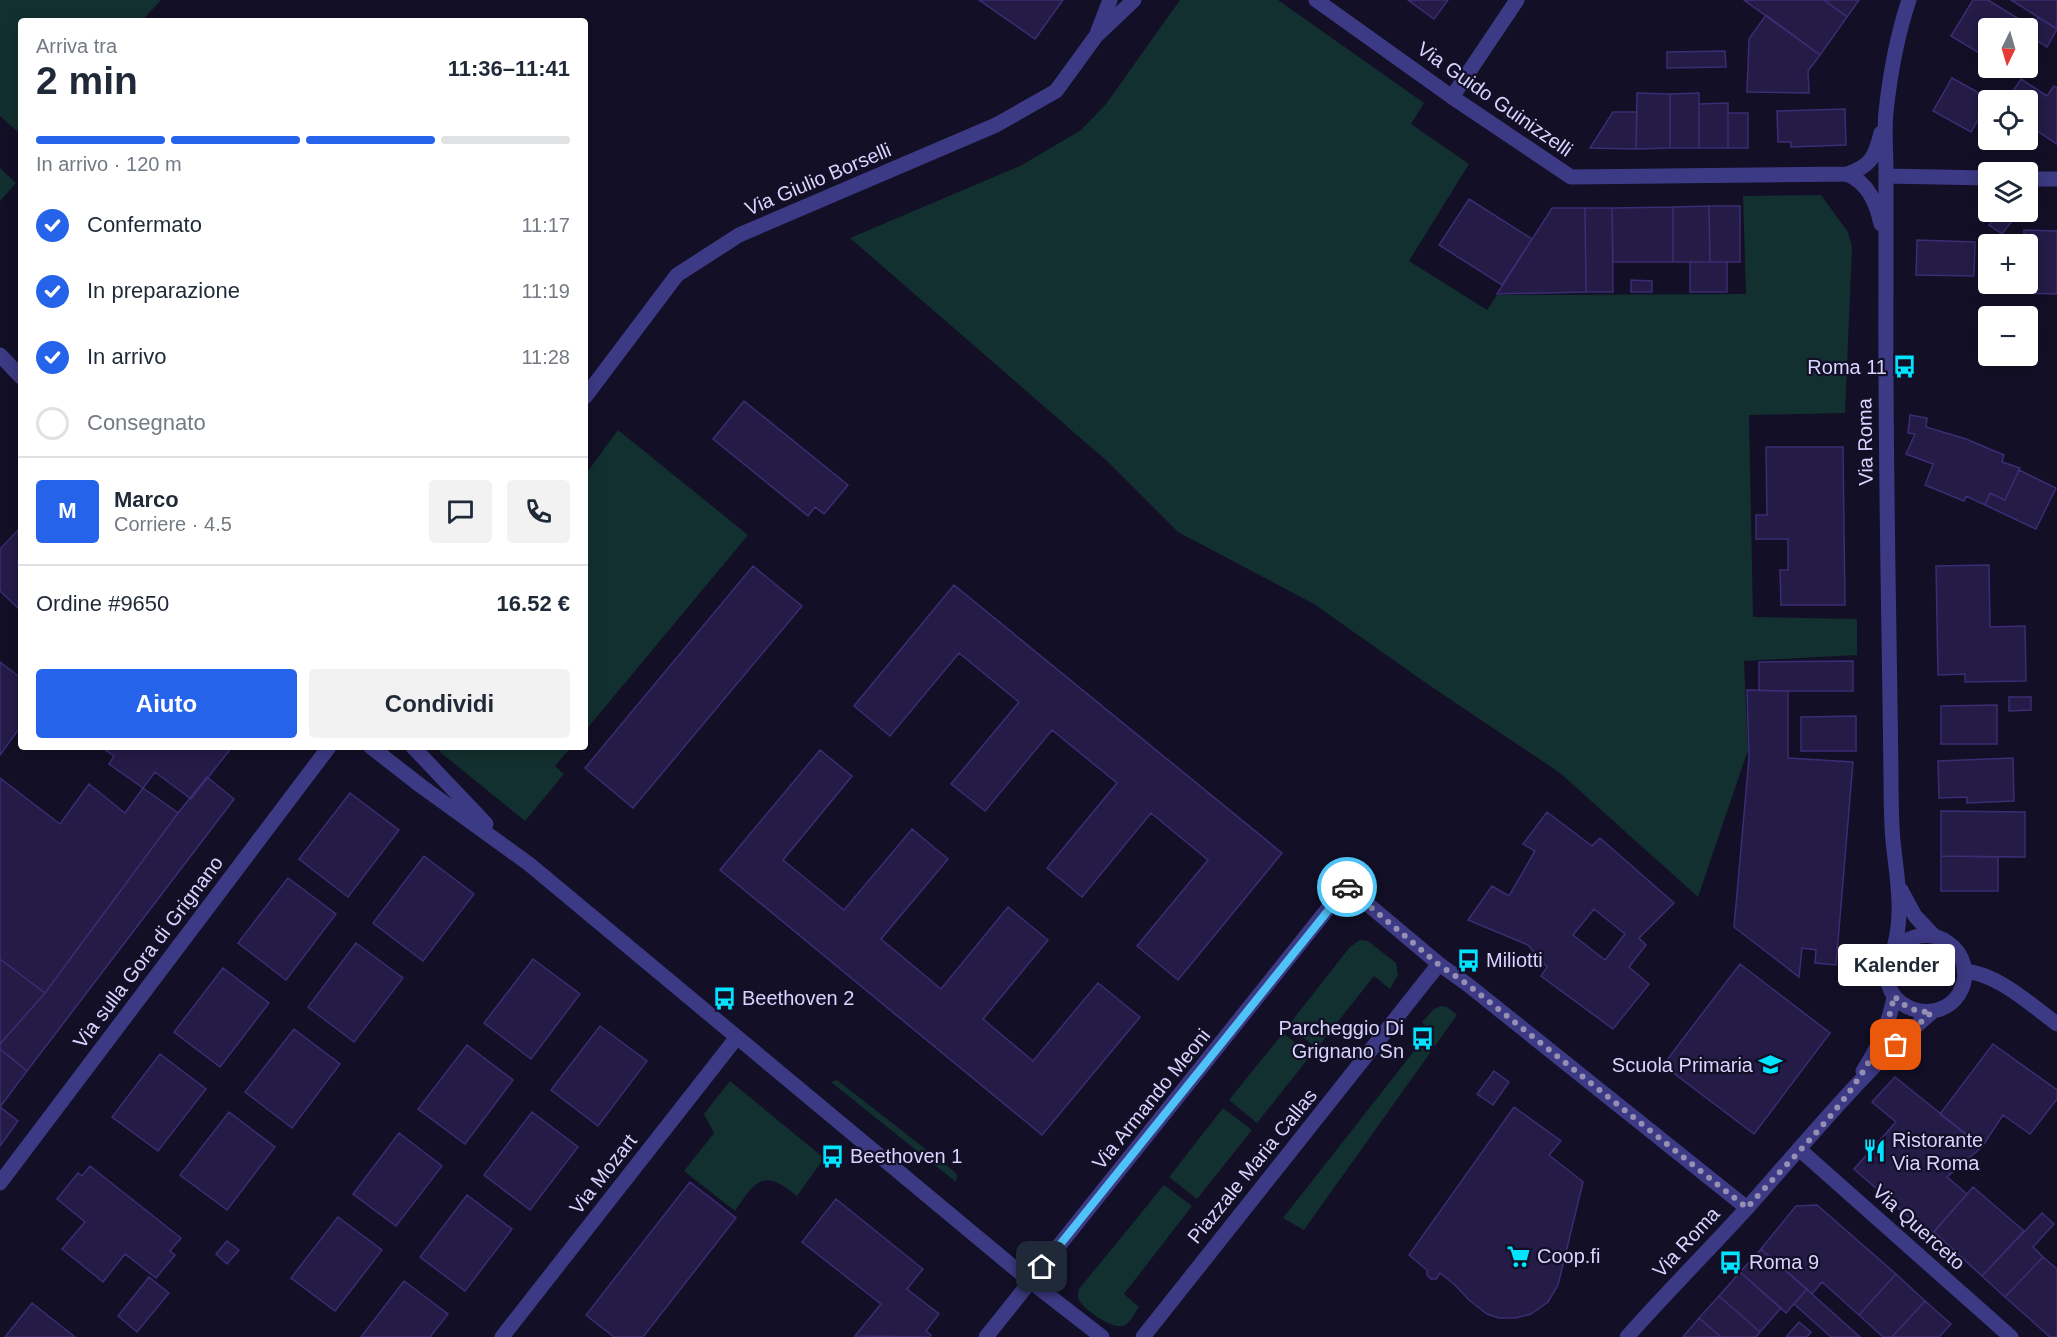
<!DOCTYPE html>
<html lang="it">
<meta charset="utf-8">
<style>
:root{--surface:#fff;--page:#f2f2f3;--text:#1f2937;--muted:#747a83;--line:#e0e1e3;--accent:#2563eb}
body{margin:0;font-family:Helvetica,sans-serif;background:var(--page);color:var(--text);height:100vh;display:flex;flex-direction:column;font-size:22px;white-space:nowrap}
*{box-sizing:border-box;margin:0}
p{font-size:20px;color:var(--muted)}
.icon{flex:none;width:33px;height:33px;fill:none;stroke:currentColor;stroke-width:2;stroke-linecap:round;stroke-linejoin:round}
.map{position:relative;flex:1;overflow:hidden}
.side{position:absolute;left:18px;top:18px;width:570px;height:732px;display:flex;flex-direction:column;background:var(--surface);border-radius:6px;box-shadow:0 3px 15px #0003}
.side>*{flex:none}
.needle{width:39px;rotate:185deg}
.buttons{position:absolute;left:1978px;top:18px;display:grid;gap:12px}
.buttons a{display:grid;place-items:center;width:60px;height:60px;border-radius:6px;background:var(--surface);box-shadow:0 3px 15px #0003;font-size:30px}
.pin{position:absolute;display:grid;place-items:center;width:51px;height:51px;color:#fff;margin:-26px;border-radius:12px;box-shadow:0 3px 9px #0006}
.courier{position:absolute;display:grid;place-items:center;width:60px;height:60px;margin:-30px;border:4px solid #4fc3f7;border-radius:50%;background:#fff;color:#222;box-shadow:0 2px 8px #0007}
.bubble{position:absolute;height:42px;border-radius:6px;background:var(--surface);box-shadow:0 3px 15px #0003;font-size:20px;font-weight:800;line-height:42px;text-align:center}
.summary em{font-style:normal;font-weight:800}
.summary div{display:flex;flex-direction:column-reverse}
.summary{display:flex;align-items:center;justify-content:space-between;height:102px;padding:0 18px}
h1{font-size:39px;font-weight:800;line-height:45px}
.bar{display:grid;grid-template-columns:repeat(4,1fr);gap:9px 6px;align-content:center;height:72px;padding:0 18px}
.bar i{height:8px;border-radius:4px;background:var(--line)}
.bar .on{background:var(--accent)}
.bar p{grid-column:span 4}
.line{display:flex;align-items:center;gap:15px;padding:0 18px;border-top:2px solid var(--line)}
.line div{flex:1}
.round{display:grid;place-items:center;flex:none;width:63px;height:63px;border-radius:6px;background:var(--page)}
ol{padding:0 18px;list-style:none}
li{display:flex;align-items:center;gap:18px;height:66px}
li p{margin-inline-start:auto}
li .icon{padding:6px;border-radius:50%;background:var(--accent);color:#fff;stroke-width:4}
li:last-child{color:var(--muted)}
li i{width:33px;height:33px;border:3px solid var(--line);border-radius:50%}
.primary-button{display:flex;gap:12px;margin-top:auto;padding:12px 18px}
.primary-button a{flex:1;height:69px;border-radius:6px;background:var(--accent);color:#fff;font-size:24px;font-weight:800;line-height:69px;text-align:center}
.primary-button a+a{background:var(--page);color:var(--text)}
.map>svg:first-child{display:block}
.green{fill:#12302f}
.building{fill:#241b47;stroke:#3b2d73;stroke-width:1.5;fill-rule:evenodd}
.lines{fill:none;stroke-linecap:round;stroke-linejoin:round}
.minor{stroke:#3d3a85;stroke-width:15}
.tertiary{stroke:#3d3a85;stroke-width:15}
.done{stroke:#948fb3;stroke-width:6;stroke-dasharray:0 10.8}
.route{stroke:#4fc3f7;stroke-width:8}
.labels{text-anchor:middle;stroke-width:4.5;stroke-linejoin:round;paint-order:stroke}
.street-label{font-size:20px;fill:#d9d4ff;stroke:#130f26}
.poi-label{font-size:20px;fill:#d9d4ff;stroke:#130f26;text-anchor:start}
</style>
<div class="map">
<svg width="2057" height="1337" viewBox="0 0 2057 1337">
<rect width="100%" height="100%" fill="#130f26"/>
<path class="green" d="M 0,0 L 161,0 L 142,21 L 21,21 L 21,135 L 0,116 Z
M 1180,0 L 1278,0 L 1424,103 L 1411,124 L 1469,164 L 1409,261 L 1487,310 L 1497,295 L 1746,294 L 1743,196 L 1821,195 L 1848,232 L 1852,247 L 1845,413 L 1749,415 L 1753,617 L 1857,619 L 1857,655 L 1744,661 L 1748,750 L 1698,897 L 1560,773 L 1426,683 L 1314,604 L 1178,532 L 1108,462 L 850,238 L 1022,165 L 1081,130 L 1106,104 Z
M 0,168 L 16,183 L 0,201 Z
M 618,430 L 748,535 L 585,731 L 585,475 Z
M 438,747 L 571,747 L 555,766 L 564,774 L 525,821 L 440,752 Z
M 1360,940 L 1368,941 L 1396,963 L 1398,975 L 1390,989 L 1374,976 L 1317,1048 L 1288,1026 L 1350,947 Z
M 1441,1006 L 1447,1007 L 1457,1015 L 1304,1230 L 1283,1218 L 1429,1032 L 1422,1022 L 1434,1009 Z
M 1283,1033 L 1311,1055 L 1257,1123 L 1229,1100 Z
M 837,1080 L 951,1169 L 957,1175 L 956,1182 L 831,1082 Z
M 730,1081 L 824,1158 L 797,1196 C 763,1168 756,1180 735,1211 L 684,1171 L 714,1133 L 704,1114 Z
M 1223,1108 L 1252,1130 L 1197,1199 L 1169,1177 Z
M 1164,1185 L 1192,1206 L 1124,1294 L 1139,1307 C 1135,1312 1131,1322 1125,1325 C 1113,1331 1087,1311 1080,1302 C 1077,1298 1078,1293 1079,1289 Z"/>
<path class="building" d="M 979,0 L 1063,0 L 1035,39 Z
M 1408,0 L 1448,0 L 1434,19 Z
M 1744,0 L 1824,0 L 1847,17 L 1820,55 Z
M 1824,0 L 1859,0 L 1847,17 Z
M 1973,0 L 1988,0 L 2024,22 L 2020,28 L 1989,28 L 1989,59 L 1951,36 Z
M 2011,0 L 2057,0 L 2057,29 L 2038,17 Z
M 1766,15 L 1820,55 L 1808,71 L 1809,93 L 1747,92 L 1749,39 Z
M 2038,17 L 2057,29 L 2047,47 L 2028,35 Z
M 1725,51 L 1726,67 L 1667,68 L 1667,52 Z
M 1952,78 L 1990,99 L 1971,132 L 1933,111 Z
M 2021,79 L 2047,96 L 2054,86 L 2057,88 L 2057,144 L 2031,127 L 2028,131 L 2028,100 L 2007,100 Z
M 1637,93 L 1670,94 L 1670,148 L 1636,149 Z
M 1699,93 L 1699,148 L 1670,148 L 1670,94 Z
M 1728,103 L 1728,148 L 1699,148 L 1699,104 Z
M 1845,109 L 1846,145 L 1791,147 L 1791,142 L 1778,142 L 1777,111 Z
M 1613,112 L 1637,112 L 1636,149 L 1590,148 Z
M 1728,113 L 1748,113 L 1748,148 L 1728,148 Z
M 1469,199 L 1532,239 L 1502,285 L 1439,245 Z
M 1709,206 L 1740,206 L 1740,262 L 1710,262 Z
M 1709,206 L 1710,262 L 1673,262 L 1673,207 Z
M 1673,207 L 1673,262 L 1613,262 L 1612,208 Z
M 1552,208 L 1585,208 L 1586,292 L 1497,294 Z
M 1585,208 L 1612,208 L 1613,292 L 1586,292 Z
M 1999,212 L 2019,212 L 2002,234 L 1989,225 Z
M 2024,230 L 2057,231 L 2057,294 L 2022,293 L 2022,284 L 2028,284 L 2028,244 L 2024,244 Z
M 1917,240 L 1975,242 L 1974,276 L 1916,275 Z
M 1690,262 L 1727,262 L 1727,292 L 1690,292 Z
M 1631,280 L 1652,281 L 1652,292 L 1631,292 Z
M 744,401 L 848,485 L 824,514 L 815,507 L 808,516 L 713,439 Z
M 1910,415 L 1927,418 L 1926,427 L 1966,439 L 2004,455 L 2002,462 L 2020,468 L 2005,500 L 1990,493 L 1985,505 L 1966,496 L 1964,501 L 1925,485 L 1933,464 L 1906,454 L 1915,434 L 1908,433 Z
M 1766,447 L 1843,447 L 1845,605 L 1781,605 L 1780,570 L 1788,570 L 1788,539 L 1756,539 L 1756,515 L 1767,515 Z
M 2019,470 L 2056,488 L 2036,529 L 1985,505 L 1990,493 L 2005,500 Z
M 21,527 L 21,611 L 0,591 L 0,549 Z
M 1989,565 L 1990,627 L 2025,626 L 2026,681 L 1965,682 L 1965,674 L 1938,675 L 1936,566 Z
M 753,566 L 802,606 L 633,808 L 585,768 Z
M 954,585 L 1282,853 L 1178,980 L 1137,946 L 1208,860 L 1151,813 L 1082,897 L 1047,868 L 1117,783 L 1052,730 L 985,811 L 951,784 L 1019,702 L 959,653 L 890,736 L 854,706 Z
M 1853,661 L 1853,691 L 1759,691 L 1759,662 Z
M 0,662 L 21,678 L 21,726 L 0,755 Z
M 1747,690 L 1788,691 L 1788,758 L 1853,762 L 1836,965 L 1815,963 L 1816,950 L 1802,948 L 1799,977 L 1734,927 L 1749,758 Z
M 2009,697 L 2031,697 L 2031,710 L 2009,711 Z
M 1997,705 L 1997,744 L 1941,744 L 1941,706 Z
M 1856,716 L 1856,751 L 1801,751 L 1801,717 Z
M 101,747 L 232,747 L 191,799 L 155,772 L 143,788 L 109,764 L 114,756 Z
M 820,750 L 852,776 L 783,860 L 844,910 L 912,829 L 948,859 L 881,939 L 941,989 L 1008,907 L 1048,940 L 983,1019 L 1033,1061 L 1098,983 L 1140,1017 L 1042,1135 L 720,870 Z
M 2013,758 L 2014,801 L 1967,803 L 1967,797 L 1939,798 L 1938,761 Z
M 207,777 L 234,799 L 27,1071 L 0,1049 L 0,1044 L 45,993 L 178,813 Z
M 0,778 L 60,824 L 89,784 L 125,813 L 143,788 L 178,813 L 45,993 L 0,959 Z
M 350,793 L 399,830 L 348,897 L 299,859 Z
M 1941,811 L 2025,812 L 2025,857 L 1941,856 Z
M 1547,812 L 1592,846 L 1600,838 L 1674,903 L 1639,938 L 1646,945 L 1629,967 L 1649,984 L 1613,1029 L 1541,976 L 1547,967 L 1528,945 L 1468,920 L 1492,886 L 1509,896 L 1535,851 L 1523,844 ZM 1594,909 L 1625,934 L 1605,960 L 1573,935 Z
M 424,856 L 474,894 L 423,961 L 373,923 Z
M 1941,856 L 1998,857 L 1998,891 L 1941,891 Z
M 288,878 L 336,914 L 286,980 L 238,943 Z
M 356,943 L 403,978 L 354,1042 L 308,1007 Z
M 0,959 L 45,993 L 0,1044 Z
M 533,959 L 580,994 L 531,1059 L 484,1023 Z
M 1740,964 L 1830,1033 L 1754,1134 L 1663,1065 Z
M 223,968 L 269,1003 L 220,1067 L 174,1032 Z
M 600,1026 L 647,1061 L 598,1126 L 551,1090 Z
M 294,1029 L 340,1064 L 292,1128 L 245,1092 Z
M 1993,1044 L 2057,1090 L 2057,1099 L 2030,1134 L 2003,1115 L 1982,1147 L 1940,1114 Z
M 467,1045 L 513,1080 L 465,1144 L 418,1109 Z
M 0,1049 L 27,1071 L 0,1107 Z
M 160,1054 L 206,1089 L 158,1151 L 112,1117 Z
M 1494,1071 L 1509,1082 L 1493,1105 L 1477,1094 Z
M 1895,1077 L 1982,1147 L 1947,1177 L 1967,1194 L 1930,1236 L 1854,1169 L 1896,1122 L 1872,1102 Z
M 0,1107 L 18,1121 L 0,1146 Z
M 1514,1107 L 1561,1141 L 1549,1155 L 1583,1182 L 1558,1285 L 1548,1302 L 1531,1314 L 1516,1318 L 1499,1318 L 1487,1314 L 1469,1300 L 1455,1285 L 1440,1273 L 1436,1279 L 1431,1279 L 1427,1275 L 1427,1270 L 1409,1255 Z
M 229,1112 L 275,1147 L 227,1210 L 180,1175 Z
M 532,1112 L 578,1147 L 530,1210 L 484,1175 Z
M 399,1133 L 442,1166 L 396,1226 L 353,1194 Z
M 90,1166 L 181,1238 L 170,1251 L 175,1255 L 156,1278 L 125,1254 L 103,1282 L 62,1249 L 85,1222 L 57,1199 L 78,1173 L 82,1176 Z
M 690,1182 L 736,1218 L 643,1337 L 614,1337 L 586,1315 Z
M 1973,1187 L 2024,1231 L 1982,1276 L 1934,1232 Z
M 467,1195 L 512,1229 L 465,1291 L 420,1257 Z
M 836,1199 L 923,1269 L 907,1289 L 939,1314 L 926,1331 L 931,1335 L 930,1337 L 855,1336 L 881,1304 L 802,1242 Z
M 1817,1205 L 1896,1274 L 1859,1315 L 1822,1282 L 1812,1294 L 1761,1249 L 1796,1206 Z
M 2042,1213 L 2054,1224 L 2033,1247 L 2043,1257 L 2005,1297 L 1982,1276 Z
M 338,1217 L 382,1250 L 335,1311 L 291,1278 Z
M 227,1241 L 239,1250 L 227,1264 L 216,1254 Z
M 1761,1249 L 1807,1289 L 1786,1313 L 1740,1272 Z
M 2043,1257 L 2057,1269 L 2057,1337 L 2050,1337 L 2005,1297 Z
M 1740,1272 L 1781,1308 L 1760,1332 L 1719,1296 Z
M 1896,1274 L 1925,1301 L 1892,1337 L 1883,1337 L 1859,1315 Z
M 149,1277 L 169,1293 L 137,1332 L 118,1316 Z
M 404,1281 L 448,1314 L 430,1337 L 361,1337 Z
M 1807,1289 L 1812,1294 L 1860,1337 L 1831,1337 L 1794,1304 Z
M 1719,1296 L 1760,1332 L 1756,1337 L 1721,1337 L 1699,1318 Z
M 1925,1301 L 1951,1324 L 1939,1337 L 1892,1337 Z
M 32,1303 L 75,1337 L 5,1337 Z
M 1699,1318 L 1721,1337 L 1683,1337 Z
M 1799,1322 L 1811,1332 L 1807,1337 L 1786,1337 Z"/>
<g class="lines">
<path class="minor" d="M 1098,31 L 1110,0
M 1452,97 L 1517,0
M 0,355 L 21,377
M 585,397 L 677,275 L 739,235 L 996,125 L 1056,91 L 1096,36 L 1134,0
M 371,747 L 421,786 L 529,864 L 1030,1281 L 1102,1337
M 413,747 L 486,824
M 1964,971 C 1997,973 2031,1005 2057,1024
M 1799,1149 L 2011,1337
M 0,1183 L 329,747
M 502,1337 L 737,1037
M 986,1337 L 1346,886 L 1439,964 L 1467,984 L 1747,1208
M 1143,1337 L 1439,964"/>
<path class="tertiary" d="M 1316,0 L 1452,97 L 1571,177 L 1847,174 C 1868,183 1876,202 1881,224
M 1847,174 C 1871,166 1875,157 1881,133
M 1886,176 L 1989,178
M 2028,179 L 2057,179
M 1901,890 L 1915,916 L 1934,936
M 1892,953 C 1927,911 1983,953 1959,994 C 1940,1024 1890,1013 1887,977 C 1886,969 1889,962 1892,954 C 1905,917 1897,879 1893,841 C 1891,819 1891,797 1891,775 C 1889,612 1885,449 1886,287 C 1886,248 1886,210 1886,172 C 1886,152 1884,131 1886,112 C 1890,74 1897,36 1909,0
M 1863,1071 C 1878,1048 1889,1024 1894,997
M 1627,1337 C 1666,1293 1708,1251 1748,1207 C 1807,1141 1864,1070 1932,1012"/>
</g>
<g class="lines">
<path class="done" d="M 1347,887 L 1438,964 L 1467,984 L 1747,1208 C 1801,1146 1879,1080 1894,996 C 1906,1008 1915,1012 1932,1012 L 1896,1045"/>
<path class="route" d="M 1042,1267 L 1347,887"/>
</g>
<defs>
<symbol id="bus-bare" viewBox="-9 -9 18 18"><path d="M-5-6H5V4H4V6H2V4H-2V6H-4V4H-5ZM-3.5-4V0h7V-4ZM-3.5 1.2v1.5H-2V1.2ZM2 1.2v1.5H3.5V1.2Z" fill="#00e5ff" stroke="#130f26" stroke-width="2.5" paint-order="stroke"/></symbol>
<symbol id="school-bare" viewBox="-9 -9 18 18"><path d="M0-5L7-2L0 1L-7-2ZM-4 1L0 2.5L4 1V4Q0 6-4 4Z" fill="#00e5ff" stroke="#130f26" stroke-width="2.5" paint-order="stroke"/></symbol>
<symbol id="restaurant-bare" viewBox="-9 -9 18 18"><path d="M-5-6h1v4h1v-4h1v4h1v-4h1v5L-1.5 .5V6h-2V.5L-5-1ZM5-6V6H3V1.5H1.5Q1.5-4 5-6Z" fill="#00e5ff" stroke="#130f26" stroke-width="2.5" paint-order="stroke"/></symbol>
<symbol id="supermarket-bare" viewBox="-9 -9 18 18"><path d="M-6-5.5h2.5l.6 2H6L4.5 2H-2.5L-4.4-4H-6ZM-1.5 3.2a1.3 1.3 0 1 0 .1 0ZM3 3.2a1.3 1.3 0 1 0 .1 0Z" fill="#00e5ff" stroke="#130f26" stroke-width="2.5" paint-order="stroke"/></symbol>
</defs>
<g fill-rule="evenodd">
<use href="#bus-bare" x="1888" y="350" width="33" height="33"/>
<use href="#bus-bare" x="1452" y="944" width="33" height="33"/>
<use href="#bus-bare" x="708" y="982" width="33" height="33"/>
<use href="#bus-bare" x="1406" y="1022" width="33" height="33"/>
<use href="#school-bare" x="1754" y="1048" width="33" height="33"/>
<use href="#restaurant-bare" x="1858" y="1134" width="33" height="33"/>
<use href="#bus-bare" x="816" y="1140" width="33" height="33"/>
<use href="#supermarket-bare" x="1502" y="1240" width="33" height="33"/>
<use href="#bus-bare" x="1714" y="1246" width="33" height="33"/>
</g>
<g class="labels">
<g class="street-label">
<text transform="translate(1495 99) rotate(35)" y="7">Via Guido Guinizzelli</text>
<text transform="translate(818 179) rotate(-23)" y="7">Via Giulio Borselli</text>
<text transform="translate(1865 442) rotate(-91)" y="7">Via Roma</text>
<text transform="translate(148 952) rotate(-53)" y="7">Via sulla Gora di Grignano</text>
<text transform="translate(1151 1099) rotate(-51)" y="7">Via Armando Meoni</text>
<text transform="translate(1252 1166) rotate(-51)" y="7">Piazzale Maria Callas</text>
<text transform="translate(603 1174) rotate(-52)" y="7">Via Mozart</text>
<text transform="translate(1919 1227) rotate(42)" y="7">Via Querceto</text>
<text transform="translate(1686 1242) rotate(-47)" y="7">Via Roma</text>
</g>
<g class="poi-label">
<text x="1887" y="374" text-anchor="end">Roma 11</text>
<text x="1486" y="967">Miliotti</text>
<text x="742" y="1005">Beethoven 2</text>
<text x="1404" y="1035" text-anchor="end">Parcheggio Di<tspan x="1404" dy="23">Grignano Sn</tspan></text>
<text x="1753" y="1072" text-anchor="end">Scuola Primaria</text>
<text x="1892" y="1147">Ristorante<tspan x="1892" dy="23">Via Roma</tspan></text>
<text x="850" y="1163">Beethoven 1</text>
<text x="1537" y="1263">Coop.fi</text>
<text x="1749" y="1269">Roma 9</text>
</g>
</g>
</svg>
<div class="buttons">
<a><svg class="needle" viewBox="-14 -14 28 28"><path d="M0-13l5 13h-10z" fill="#e53935"/><path d="M0 13l5-13h-10z" fill="#747a83"/></svg></a>
<a><svg class="icon" aria-label="locate" viewBox="0 0 24 24"><circle cx="12" cy="12" r="6"/><path d="M12 2v4M12 18v4M2 12h4M18 12h4"/></svg></a>
<a><svg class="icon" aria-label="layers" viewBox="0 0 24 24"><path d="M12 4l9 5-9 5-9-5zM3 14l9 5 9-5"/></svg></a>
<a>+</a>
<a>−</a>
</div>
<div class="pin" style="left:1896px;top:1045px;background:#ea580c"><svg class="icon" aria-label="bag" viewBox="0 0 24 24"><path d="M5 8h14l-1 12H6zM9 8a3 3 0 0 1 6 0"/></svg></div>
<div class="pin" style="left:1042px;top:1267px;background:#1f2937"><svg class="icon" aria-label="home" viewBox="0 0 24 24"><path d="M3 11l9-7 9 7M6 9v11h12V9"/></svg></div>
<div class="courier" style="left:1347px;top:887px"><svg class="icon" aria-label="car" viewBox="0 0 24 24"><path d="M5 17H2v-5l4-1 3-4h7l3 4 3 1v5h-3M9 17h6M6 11h13"/><circle cx="7" cy="17" r="2"/><circle cx="17" cy="17" r="2"/></svg></div>
<div class="bubble" style="left:1838px;top:944px;width:117px">Kalender</div>
<section class="side">
<div class="summary"><div><h1>2 min</h1><p>Arriva tra</p></div><em>11:36–11:41</em></div>
<div class="bar"><i class="on"></i><i class="on"></i><i class="on"></i><i></i><p>In arrivo · 120 m</p></div>
<ol>
<li><svg class="icon" aria-label="check" viewBox="0 0 24 24"><path d="M5 12l5 5 9-10"/></svg>Confermato<p>11:17</p></li>
<li><svg class="icon" aria-label="check" viewBox="0 0 24 24"><path d="M5 12l5 5 9-10"/></svg>In preparazione<p>11:19</p></li>
<li><svg class="icon" aria-label="check" viewBox="0 0 24 24"><path d="M5 12l5 5 9-10"/></svg>In arrivo<p>11:28</p></li>
<li><i></i>Consegnato</li>
</ol>
<div class="line" style="height:108px"><b class="round" style="background:var(--accent);color:#fff">M</b><div><b>Marco</b><p>Corriere · 4.5</p></div><a class="round"><svg class="icon" aria-label="chat" viewBox="0 0 24 24"><path d="M4 5h16v11H9l-5 4z"/></svg></a><a class="round"><svg class="icon" aria-label="phone" viewBox="0 0 24 24"><path d="M5 4h4l2 5-3 2q2 4 5 5l2-3 5 2v4C11 20 4 13 5 4z"/></svg></a></div>
<div class="line" style="height:78px"><div>Ordine #9650</div><b>16.52 €</b></div>
<div class="primary-button"><a>Aiuto</a><a>Condividi</a></div>
</section>
</div>
